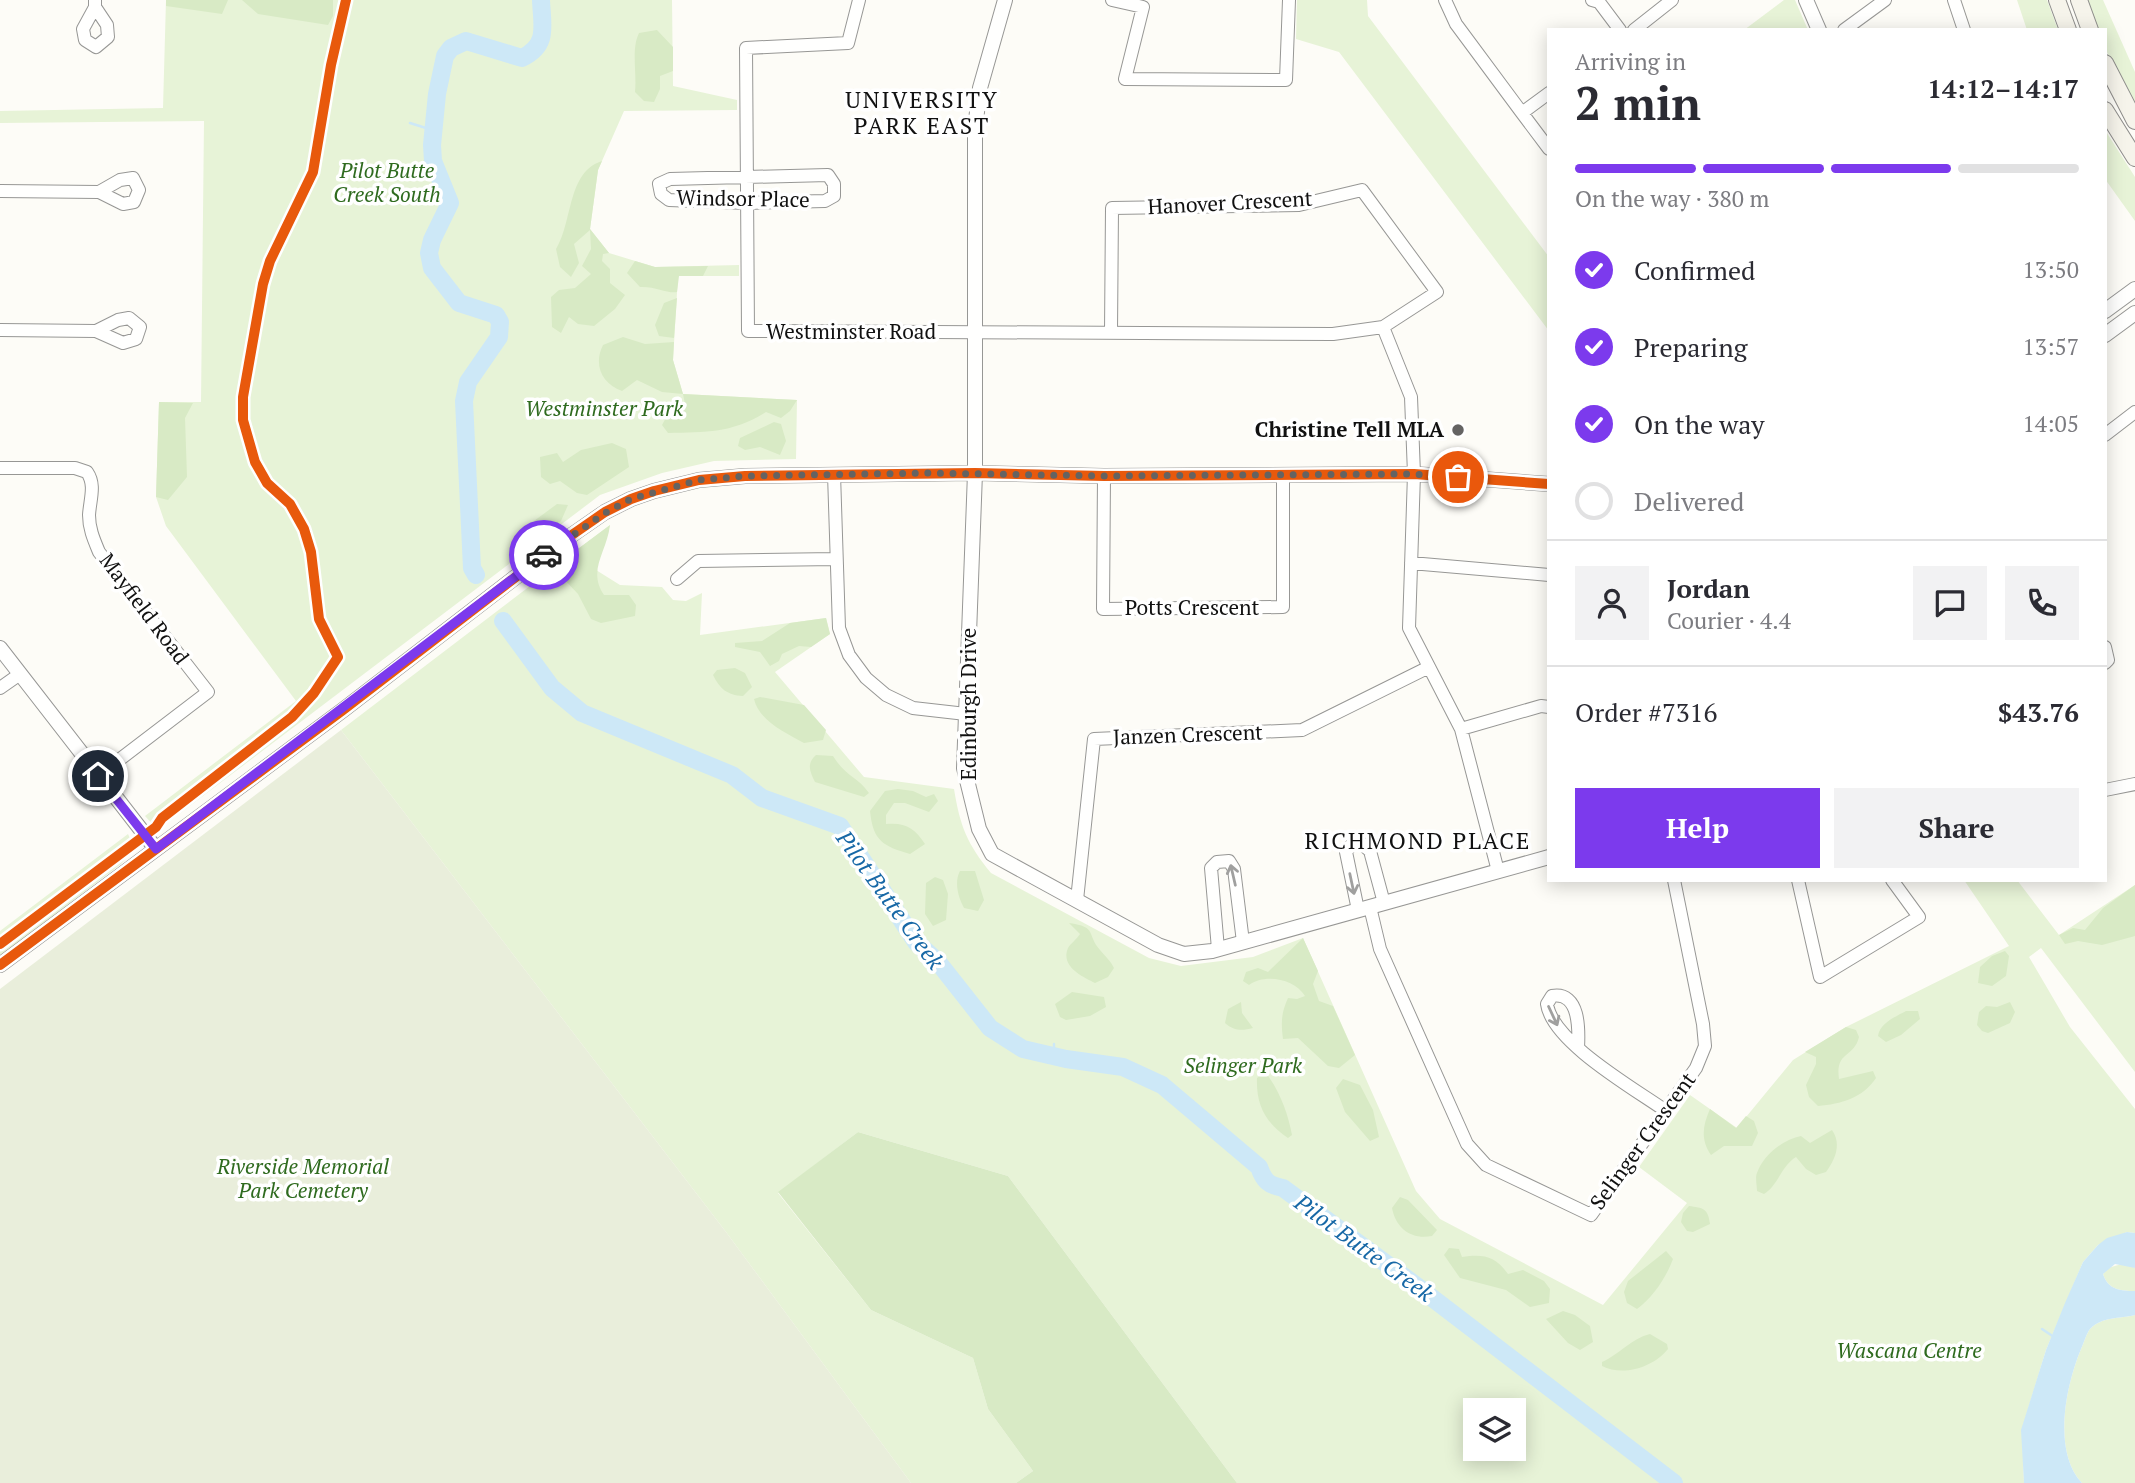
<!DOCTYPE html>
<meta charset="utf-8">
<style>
:root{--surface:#fff;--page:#f2f2f3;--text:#2b2b33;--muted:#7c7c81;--line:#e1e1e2;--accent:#7c3aed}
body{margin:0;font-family:"PT Serif",serif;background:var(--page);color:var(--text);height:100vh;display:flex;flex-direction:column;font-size:26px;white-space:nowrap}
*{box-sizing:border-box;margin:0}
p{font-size:23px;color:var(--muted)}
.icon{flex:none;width:38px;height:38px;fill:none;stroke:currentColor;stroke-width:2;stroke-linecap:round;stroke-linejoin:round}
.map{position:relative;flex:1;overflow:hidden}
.details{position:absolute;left:1547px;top:28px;width:560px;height:854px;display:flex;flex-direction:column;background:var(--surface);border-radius:0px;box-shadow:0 4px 18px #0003}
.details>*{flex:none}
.buttons{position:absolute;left:1463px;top:1398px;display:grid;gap:14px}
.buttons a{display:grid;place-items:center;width:63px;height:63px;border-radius:0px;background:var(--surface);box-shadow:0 4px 18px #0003;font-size:35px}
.pin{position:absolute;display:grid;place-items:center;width:60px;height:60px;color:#fff;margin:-30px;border:4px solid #fff;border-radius:50%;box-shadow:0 2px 7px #0007}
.courier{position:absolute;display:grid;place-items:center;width:70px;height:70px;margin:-35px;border:5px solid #7c3aed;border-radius:50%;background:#fff;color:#222;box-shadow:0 2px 9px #0007}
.head em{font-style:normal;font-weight:800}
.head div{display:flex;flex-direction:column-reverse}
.head{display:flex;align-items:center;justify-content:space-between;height:119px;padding:0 28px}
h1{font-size:46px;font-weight:800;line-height:52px}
.bar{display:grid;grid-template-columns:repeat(4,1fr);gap:10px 7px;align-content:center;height:84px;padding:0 28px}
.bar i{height:9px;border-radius:5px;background:var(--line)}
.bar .current{background:var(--accent)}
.bar p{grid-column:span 4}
.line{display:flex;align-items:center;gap:18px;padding:0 28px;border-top:2px solid var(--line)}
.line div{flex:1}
.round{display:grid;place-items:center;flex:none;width:74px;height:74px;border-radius:0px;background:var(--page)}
ol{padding:0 28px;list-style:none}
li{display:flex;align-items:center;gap:21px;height:77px}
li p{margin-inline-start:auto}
li .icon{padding:7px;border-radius:50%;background:var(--accent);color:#fff;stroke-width:4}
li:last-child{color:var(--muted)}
li i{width:38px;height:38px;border:4px solid var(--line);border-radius:50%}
.cta{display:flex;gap:14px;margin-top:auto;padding:14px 28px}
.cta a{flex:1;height:80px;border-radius:0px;background:var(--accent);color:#fff;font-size:28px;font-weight:800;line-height:80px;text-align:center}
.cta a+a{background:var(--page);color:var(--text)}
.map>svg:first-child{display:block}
.green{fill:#e7f3d7;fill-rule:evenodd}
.forest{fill:#d8eac5}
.cemetery{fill:#e9eedb}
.water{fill:#cde8f7}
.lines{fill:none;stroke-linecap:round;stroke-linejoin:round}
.stream{stroke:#cde8f7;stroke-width:2.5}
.river{stroke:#cde8f7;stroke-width:18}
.minor-casing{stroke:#979795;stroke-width:14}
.tertiary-casing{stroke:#979795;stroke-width:16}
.secondary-casing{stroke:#8e8d8b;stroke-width:18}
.minor{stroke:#fffffe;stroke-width:12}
.tertiary{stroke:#fffffe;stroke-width:14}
.secondary{stroke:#f6f4eb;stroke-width:16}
.cycleway-casing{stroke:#fff;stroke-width:15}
.cycleway{stroke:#e8590c;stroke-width:10}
.oneway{stroke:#a0a09f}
.done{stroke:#646362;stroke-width:7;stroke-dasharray:0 12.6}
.route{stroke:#7c3aed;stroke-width:9}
.poi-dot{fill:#646362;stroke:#fff;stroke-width:2.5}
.labels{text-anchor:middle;stroke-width:7;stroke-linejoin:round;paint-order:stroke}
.park-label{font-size:21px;font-style:italic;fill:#2f6b1f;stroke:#fff}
.street-label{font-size:21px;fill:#111;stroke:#fff}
.poi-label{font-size:21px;font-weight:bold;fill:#111;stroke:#fff;text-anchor:end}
.neighbourhood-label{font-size:23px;letter-spacing:2px;fill:#111;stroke:#fff}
.water-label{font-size:23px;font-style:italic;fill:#1768a6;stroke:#fff}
</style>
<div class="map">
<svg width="2135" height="1483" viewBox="0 0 2135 1483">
<rect width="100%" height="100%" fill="#fdfcf7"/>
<path class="green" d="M 166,0 L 672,0 L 673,86 L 737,100 L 737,110 L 624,111 L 598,170 L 590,229 L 609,253 L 655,267 L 739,265 L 739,276 L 678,276 L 673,360 L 683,394 L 797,400 L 796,459 L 714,461 L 662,473 L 600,495 L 166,824 C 155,827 152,824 145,816 L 296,701 L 166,526 L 156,497 L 159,402 L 201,402 L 204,121 L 0,123 L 0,111 L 163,108 Z
M 1297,0 L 1367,0 L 1368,16 L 1549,257 L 1549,331 L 1339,52 L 1296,39 Z
M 1784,0 L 1795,0 L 1808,30 L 1744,30 Z
M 2017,0 L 2047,0 L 2058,30 L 2027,30 Z
M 2086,0 L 2103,0 L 2135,72 L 2135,109 L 2105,48 L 2105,30 L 2097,30 Z
M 2105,130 L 2135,177 L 2135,221 L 2105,179 Z
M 610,525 L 596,570 L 620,585 L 662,587 L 673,600 L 686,601 L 702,593 L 700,635 L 826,618 L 830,634 L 775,672 L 864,777 L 954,789 C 960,826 967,844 991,873 L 1149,958 L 1181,966 L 1253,957 L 1303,938 L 1416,1191 L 1440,1219 L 1603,1305 L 1687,1203 L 1639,1167 L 1690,1095 L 1737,1128 L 1793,1060 L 1846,1027 L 2009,946 L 1964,880 L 2017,880 L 2059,935 L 2135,885 L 2135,1072 L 2041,948 L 2029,957 L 2070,1027 L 2135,1109 L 2135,1233 L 2127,1232 L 2098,1245 L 2083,1262 L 2046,1350 L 2022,1429 L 2024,1483 L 1237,1483 L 1008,1176 L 858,1132 L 778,1193 L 871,1310 L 973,1358 L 988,1409 L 1033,1471 L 1016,1483 L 911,1483 L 726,1232 L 341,730 ZM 1475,1410 L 1514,1410 L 1514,1449 L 1475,1449 Z
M 128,834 L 133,845 L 131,853 L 121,864 L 0,956 L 0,931 Z
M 2125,1263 L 2135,1268 L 2135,1291 C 2121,1291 2108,1290 2103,1274 L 2108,1268 Z
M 2135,1315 L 2135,1483 L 2082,1483 C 2052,1451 2066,1385 2081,1349 C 2084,1343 2086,1334 2090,1329 C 2103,1316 2119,1319 2135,1315 Z"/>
<path class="forest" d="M 166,0 L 228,0 L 222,14 L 166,6 Z
M 242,0 L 333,0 L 333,16 L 328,25 L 258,14 Z
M 657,30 L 673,47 L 673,71 L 660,76 L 660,89 L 654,102 L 644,101 L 635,92 C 637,73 631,49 639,33 Z
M 602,161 L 598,170 L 590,229 L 609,253 L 603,254 L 602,261 L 610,269 L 610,283 L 625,295 L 615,309 L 594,326 L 578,324 L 569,317 L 561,333 L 552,327 L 551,297 L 559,290 L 575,288 L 591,274 L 582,266 L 591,249 L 590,230 L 574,244 L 579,263 L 571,277 L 560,267 L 556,249 C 573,221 567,172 602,161 Z
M 635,261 L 655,267 L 708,266 L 703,276 L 679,276 L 677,292 C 668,294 655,286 640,287 L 627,273 Z
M 677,298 L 674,338 L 659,336 L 655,325 L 664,303 Z
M 623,337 L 645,344 L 674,342 L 673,360 L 683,394 L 797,400 L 790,411 L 781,418 L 766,412 C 733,433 707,432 668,433 L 662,425 L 668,414 L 685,404 L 683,394 L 662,392 L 637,380 L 622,391 C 602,384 593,365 603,345 Z
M 159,402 L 193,403 L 185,418 L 187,477 L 168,500 L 156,497 Z
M 774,422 L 781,424 L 786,441 L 780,455 L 760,447 L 745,450 L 738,446 L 740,438 Z
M 612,443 L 626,449 L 629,467 L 587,495 L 577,493 L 560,481 L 550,484 L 541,477 L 540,457 L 557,453 L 563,462 L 581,450 Z
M 557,504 L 568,505 L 561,521 L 546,532 L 536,530 L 534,521 Z
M 610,525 C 607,552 587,570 604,595 L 629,595 L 636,605 L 635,616 L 601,623 L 591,619 L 578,594 L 561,576 L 574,563 L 575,551 Z
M 826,618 L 830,634 L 811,647 L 799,646 L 782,654 L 779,661 L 770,666 L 760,652 L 735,647 L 735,643 L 762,641 L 790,623 Z
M 735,668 L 745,673 L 752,687 L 743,696 C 727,695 720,689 713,675 L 717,670 Z
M 760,697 L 804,705 L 826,730 L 823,740 L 804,743 C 786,733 759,721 754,699 Z
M 816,755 L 833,756 C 846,777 857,776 869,793 L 864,797 L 815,782 C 810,772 806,764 816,755 Z
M 898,789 L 913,791 L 926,797 L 934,794 L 938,801 L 929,812 L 905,803 L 894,803 L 886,815 L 886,824 C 905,822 915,828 925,844 L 910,854 C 883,846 873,841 870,811 L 885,791 Z
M 960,871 L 975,871 L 984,900 L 978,911 L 964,908 C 958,897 954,882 960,871 Z
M 935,877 L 943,880 L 948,894 L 946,920 L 933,926 L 925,914 L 926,883 Z
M 2135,885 L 2135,936 L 2102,945 L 2078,941 L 2065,944 L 2059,935 L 2073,928 L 2085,930 L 2103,908 Z
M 1069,923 C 1098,927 1086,934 1100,950 C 1106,957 1110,960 1114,968 L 1108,977 L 1095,983 C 1083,977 1060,967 1068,948 C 1070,944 1077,939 1080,934 Z
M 1303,938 L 1318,971 L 1313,984 L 1319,1001 L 1333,1006 L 1355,1055 L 1339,1068 L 1328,1066 L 1298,1038 L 1283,1039 C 1281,1023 1281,1013 1288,998 L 1297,999 L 1305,996 C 1295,979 1265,973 1249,985 L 1243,981 L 1246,972 L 1258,968 L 1268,972 Z
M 2005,951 L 2009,956 L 2006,976 L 1992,986 L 1978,983 L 1980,967 L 1992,956 Z
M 1072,992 L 1104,997 L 1106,1007 L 1090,1016 L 1066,1020 L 1060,1017 L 1055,1004 Z
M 1241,1002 L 1242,1013 L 1253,1028 C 1242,1031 1234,1031 1225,1023 L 1228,1009 Z
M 2010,1002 L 2015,1012 L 2010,1023 L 1988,1033 L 1982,1031 L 1977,1025 L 1979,1012 L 1986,1006 L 1997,1007 Z
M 1906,1011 L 1918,1011 L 1920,1019 L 1901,1035 L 1886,1042 L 1878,1036 C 1880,1023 1895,1017 1906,1011 Z
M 1846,1027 L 1856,1030 L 1859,1037 C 1854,1058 1835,1051 1839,1079 L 1873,1071 L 1876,1078 C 1863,1098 1841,1104 1818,1106 L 1809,1097 L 1806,1085 L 1816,1064 L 1816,1057 L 1805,1052 Z
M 1265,1072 C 1279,1089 1288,1113 1292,1135 L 1288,1138 C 1265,1122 1256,1105 1257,1078 Z
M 1343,1079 L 1360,1085 L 1373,1110 L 1379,1137 L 1370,1141 L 1345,1112 L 1336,1088 Z
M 1710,1109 L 1736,1128 L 1746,1116 L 1754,1121 L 1758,1133 L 1752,1146 L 1724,1146 L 1711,1155 C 1700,1139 1703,1125 1710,1109 Z
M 1832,1130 C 1842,1144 1835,1160 1826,1172 L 1816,1175 L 1806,1169 L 1796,1157 C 1781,1166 1778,1186 1764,1194 L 1757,1191 C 1757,1186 1755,1177 1757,1173 C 1763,1155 1784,1139 1801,1136 L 1810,1143 Z
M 858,1132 L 1008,1176 L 1237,1483 L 1016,1483 L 1033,1471 L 988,1409 L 973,1358 L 871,1310 L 778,1192 Z
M 1400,1197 L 1408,1200 L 1437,1230 L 1432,1236 C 1412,1240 1396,1229 1392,1208 Z
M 1689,1206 C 1703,1208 1708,1208 1710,1224 L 1693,1232 L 1687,1231 L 1681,1222 L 1683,1213 Z
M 1449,1248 L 1459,1249 L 1462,1257 C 1484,1254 1495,1256 1508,1274 L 1523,1270 L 1544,1281 L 1550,1289 L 1549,1303 L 1530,1307 L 1506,1290 L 1460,1278 L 1444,1255 Z
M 1666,1251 L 1673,1259 C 1666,1278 1653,1297 1637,1309 L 1627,1303 L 1624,1292 L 1628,1281 Z
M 1563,1311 L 1575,1315 L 1590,1326 L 1593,1342 L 1580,1350 L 1568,1343 L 1546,1319 Z
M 1650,1334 L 1667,1344 L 1668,1349 C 1654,1367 1623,1377 1602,1366 L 1602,1362 C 1620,1354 1632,1338 1650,1334 Z"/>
<path class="cemetery" d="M 341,730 L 726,1232 L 911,1483 L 0,1483 L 0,989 Z"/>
<path class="water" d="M 2127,1232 L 2135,1233 L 2135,1268 L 2115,1264 L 2103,1274 C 2108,1290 2121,1291 2135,1291 L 2135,1315 C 2119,1319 2103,1316 2090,1329 C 2086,1334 2084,1343 2081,1349 C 2066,1385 2052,1451 2082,1483 L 2024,1483 L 2021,1430 L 2046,1350 L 2065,1303 L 2083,1262 L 2098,1245 L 2107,1238 Z"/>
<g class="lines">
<path class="stream" d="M 410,123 L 429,129 L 433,140
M 1054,1044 L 1054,1049 L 1059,1056
M 2042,1329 L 2054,1337"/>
<path class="river" d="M 476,575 L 472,568 L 464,401 L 468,382 L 499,337 L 500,322 L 496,315 L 459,303 L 432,268 L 429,253 L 432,240 L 450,203 L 433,161 L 432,145 L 437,94 L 445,56 L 451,48 L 466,41 L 522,58 C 549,45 542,26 541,0
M 503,621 L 552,688 L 582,713 L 732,775 L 762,798 L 840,826 L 916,942 L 938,962 L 990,1028 L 1023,1049 L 1066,1059 L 1123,1067 L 1162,1085 L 1259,1167 C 1264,1181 1268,1185 1283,1188 L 1414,1284 L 1674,1483"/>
<defs>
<path id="minor" d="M 95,0 L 95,7 L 83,29 L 85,40 L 96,47 L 108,37 L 107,25 L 95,7
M 859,0 L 848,43 L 746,48 L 748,331 L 1333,334 L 1383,327 L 1437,292 L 1362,190 L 1299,205 L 1112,208 L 1111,332
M 1112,0 L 1143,7 L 1125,79 L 1286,80 L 1289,0
M 1445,0 L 1456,24 L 1522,113 L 1549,93
M 1592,0 L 1599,2 L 1620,30
M 1954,0 L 1964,30
M 1634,30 L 1672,0
M 1844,30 L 1885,0
M 1522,113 L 1549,149
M 828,175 L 834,184 L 834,196 L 825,201 L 747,203 L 669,200 L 661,194 L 659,184 L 670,179 Z
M 0,191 L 99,192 L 123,204 L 134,202 L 139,190 L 133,178 L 120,180 L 99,192
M 1383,327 L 1411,397 L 1414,474 L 1409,628 L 1461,729 L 1498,871
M 0,330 L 96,331 L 123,343 L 136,339 L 140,327 L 129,318 L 118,320 L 96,331
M 2105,435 L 2135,412
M 0,468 L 75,468 L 87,472 C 96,485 90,499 89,515 C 89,529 94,540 99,552 L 208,692 L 98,776
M 834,474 L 839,628 L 849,655 L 866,678 L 886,695 L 913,708 L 966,714
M 1104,476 L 1103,609 L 1283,607 L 1283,475
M 1411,563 L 1549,575
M 677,579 L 698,561 L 836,559
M 2105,647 L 2108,660 L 2105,663
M 0,688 L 20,674
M 1461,729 L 1541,706 L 1549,707
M 2105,790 L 2135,784
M 1798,880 L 1820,977 L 1919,917 L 1892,880
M 1077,900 L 1094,739 L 1302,730 L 1429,667
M 1370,907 L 1380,949 L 1467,1144 L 1486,1165 L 1591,1215 L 1696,1068 L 1705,1046 L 1703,1024 L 1674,880
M 1358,910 L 1346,852 L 1351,845 L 1361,843 L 1370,851 L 1384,903
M 1218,949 L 1211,868 L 1217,862 L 1229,861 L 1234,869 L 1243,942
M 1578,1048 C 1579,1030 1580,991 1552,996 L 1547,1004 C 1552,1042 1635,1089 1666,1111"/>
<path id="tertiary" d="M 1005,0 L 980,88 L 975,128 L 975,473 L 964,768 L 979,829 L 992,854 L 1158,945 L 1184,954 L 1212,951 L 1549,857
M 1806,0 L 1819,30
M 2105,311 L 2135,289
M 2105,335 L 2135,313
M 0,648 L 156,849
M 0,965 L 343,710 L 556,546 L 605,512 L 631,499 L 654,491 L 699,480 L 745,476 L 975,473 L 1104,476 L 1414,474 L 1549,484"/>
<path id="secondary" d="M 2057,0 L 2068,30
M 2079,0 L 2090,30
M 2105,63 L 2135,121
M 2105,110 L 2135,158"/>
</defs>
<use href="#minor" class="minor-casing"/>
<use href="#tertiary" class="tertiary-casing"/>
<use href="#secondary" class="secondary-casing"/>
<use href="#minor" class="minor"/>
<use href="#tertiary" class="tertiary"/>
<use href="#secondary" class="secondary"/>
<defs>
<path id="cycleway" d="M 0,944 L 156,827 L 162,818 L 292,717 L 314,693 L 338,657 L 319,619 L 311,552 L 304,529 L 290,504 L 267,483 L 255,462 L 243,420 L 243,397 L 263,284 L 270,261 L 313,172 L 331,65 L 346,0
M 0,965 L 343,710 L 556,546 L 605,512 L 631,499 L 654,491 L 699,480 L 745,476 L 975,473 L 1104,476 L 1414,474 L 1549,484"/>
</defs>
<use href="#cycleway" class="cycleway-casing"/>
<use href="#cycleway" class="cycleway"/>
</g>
<defs><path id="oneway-shaft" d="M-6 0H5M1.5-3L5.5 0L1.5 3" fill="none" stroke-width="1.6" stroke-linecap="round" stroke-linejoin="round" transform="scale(1.75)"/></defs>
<g class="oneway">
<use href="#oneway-shaft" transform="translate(1233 875) rotate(-103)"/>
<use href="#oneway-shaft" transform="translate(1352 884) rotate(78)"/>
<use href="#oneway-shaft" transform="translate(1553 1016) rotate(65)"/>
</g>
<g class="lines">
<path class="done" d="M 544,555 L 605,513 L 631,499 L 699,480 L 746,476 L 928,473 L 1104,476 L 1413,474 L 1458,477"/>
<path class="route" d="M 98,776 L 156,849 L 544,555"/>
</g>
<circle class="poi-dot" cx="1458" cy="430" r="7"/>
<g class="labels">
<g class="park-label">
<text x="387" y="178">Pilot Butte<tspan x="387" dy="24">Creek South</tspan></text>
<text x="604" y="416">Westminster Park</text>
<text x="1243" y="1073">Selinger Park</text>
<text x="303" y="1174">Riverside Memorial<tspan x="303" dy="24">Park Cemetery</tspan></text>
<text x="1909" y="1358">Wascana Centre</text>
</g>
<g class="street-label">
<text transform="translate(743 199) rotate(1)" y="7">Windsor Place</text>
<text transform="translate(1230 203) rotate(-3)" y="7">Hanover Crescent</text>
<text x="851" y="339">Westminster Road</text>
<text x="1192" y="615">Potts Crescent</text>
<text transform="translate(144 609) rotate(53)" y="7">Mayfield Road</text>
<text transform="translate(969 704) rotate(-90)" y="7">Edinburgh Drive</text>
<text transform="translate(1188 735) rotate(-2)" y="7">Janzen Crescent</text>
<text transform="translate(1643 1141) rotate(-54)" y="7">Selinger Crescent</text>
</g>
<g class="poi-label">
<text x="1444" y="437">Christine Tell MLA</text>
</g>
<g class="neighbourhood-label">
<text x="922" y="108">UNIVERSITY<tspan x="922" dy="26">PARK EAST</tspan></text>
<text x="1418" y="849">RICHMOND PLACE</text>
</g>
<g class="water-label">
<text transform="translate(890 900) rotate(54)" y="8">Pilot Butte Creek</text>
<text transform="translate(1364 1248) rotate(36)" y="8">Pilot Butte Creek</text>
</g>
</g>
</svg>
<div class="buttons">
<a><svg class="icon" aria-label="layers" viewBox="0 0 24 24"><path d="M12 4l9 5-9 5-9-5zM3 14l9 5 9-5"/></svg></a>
</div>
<div class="pin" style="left:1458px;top:477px;background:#ea580c"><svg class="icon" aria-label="bag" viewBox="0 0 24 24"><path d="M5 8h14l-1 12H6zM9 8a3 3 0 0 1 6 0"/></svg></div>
<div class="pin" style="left:98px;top:776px;background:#1f2937"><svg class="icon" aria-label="home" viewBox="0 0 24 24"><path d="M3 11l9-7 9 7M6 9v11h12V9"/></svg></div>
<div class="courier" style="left:544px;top:555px"><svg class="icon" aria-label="car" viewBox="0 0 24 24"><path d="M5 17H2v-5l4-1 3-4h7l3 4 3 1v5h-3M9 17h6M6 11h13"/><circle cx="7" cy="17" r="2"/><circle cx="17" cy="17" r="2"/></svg></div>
<section class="details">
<div class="head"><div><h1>2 min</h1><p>Arriving in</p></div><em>14:12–14:17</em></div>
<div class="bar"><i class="current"></i><i class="current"></i><i class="current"></i><i></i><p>On the way · 380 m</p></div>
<ol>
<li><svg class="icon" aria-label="check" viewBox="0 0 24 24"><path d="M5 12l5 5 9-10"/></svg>Confirmed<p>13:50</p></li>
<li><svg class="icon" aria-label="check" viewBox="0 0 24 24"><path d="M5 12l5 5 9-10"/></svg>Preparing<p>13:57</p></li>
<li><svg class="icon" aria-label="check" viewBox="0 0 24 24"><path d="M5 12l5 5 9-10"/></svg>On the way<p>14:05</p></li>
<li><i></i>Delivered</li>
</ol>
<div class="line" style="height:126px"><a class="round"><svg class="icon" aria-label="person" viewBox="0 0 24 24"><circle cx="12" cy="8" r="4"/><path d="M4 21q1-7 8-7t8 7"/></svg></a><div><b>Jordan</b><p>Courier · 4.4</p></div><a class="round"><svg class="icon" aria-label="chat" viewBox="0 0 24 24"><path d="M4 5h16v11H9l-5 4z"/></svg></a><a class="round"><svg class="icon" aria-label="phone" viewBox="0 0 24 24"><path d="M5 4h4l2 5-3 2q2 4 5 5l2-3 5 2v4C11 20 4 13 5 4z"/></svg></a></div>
<div class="line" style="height:91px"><div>Order #7316</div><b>$43.76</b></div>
<div class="cta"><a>Help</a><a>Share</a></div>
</section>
</div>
